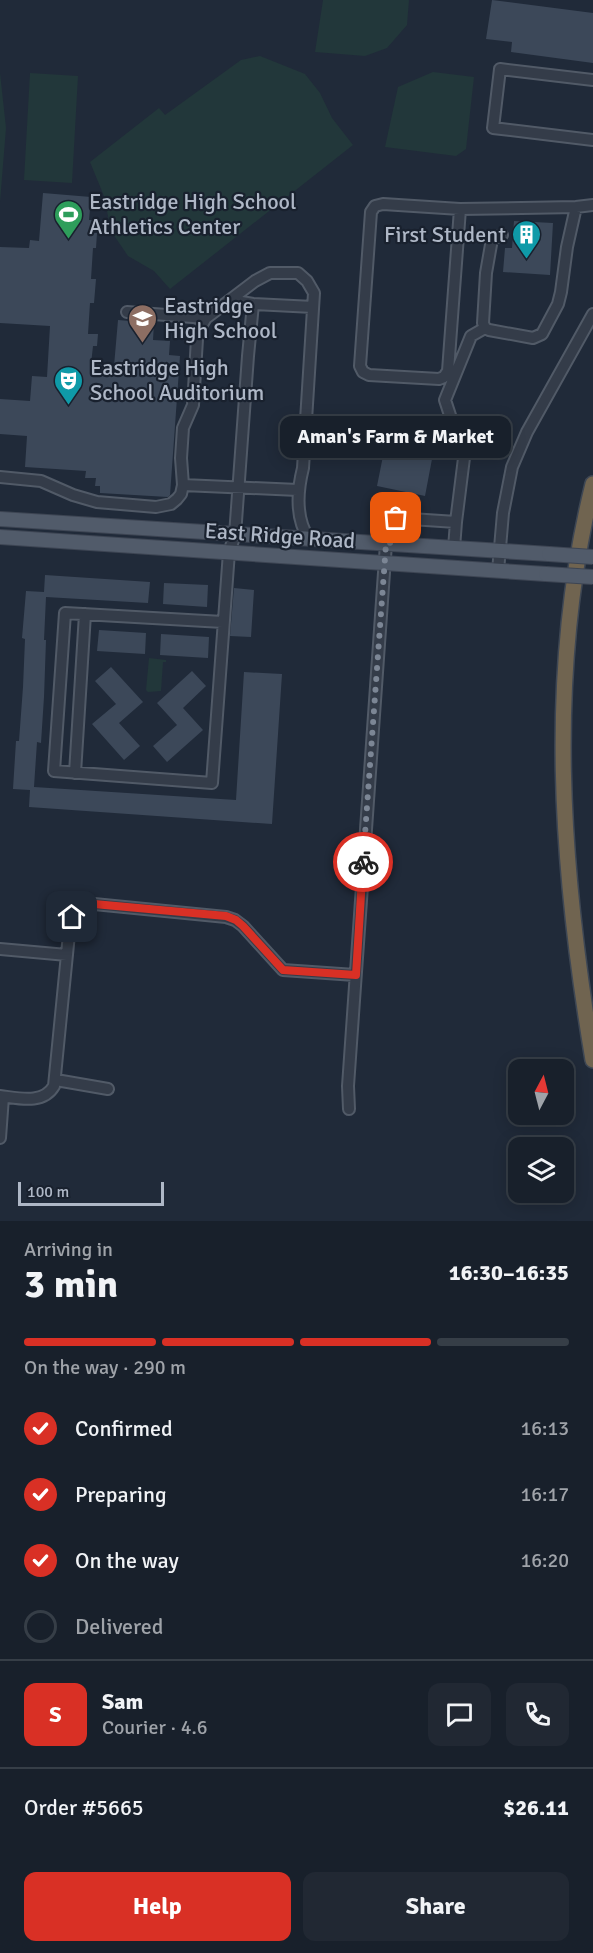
<!DOCTYPE html>
<meta charset="utf-8">
<style>
:root{--surface:#18202b;--page:#212833;--text:#f1f3f6;--muted:#9fa3a9;--line:#363e47;--accent:#d93025}
body{margin:0;font-family:Signika,sans-serif;background:var(--page);color:var(--text);height:100vh;display:flex;flex-direction:column;font-size:22px;white-space:nowrap}
*{box-sizing:border-box;margin:0}
p{font-size:20px;color:var(--muted)}
.icon{flex:none;width:33px;height:33px;fill:none;stroke:currentColor;stroke-width:2;stroke-linecap:round;stroke-linejoin:round}
.map{position:relative;height:1221px;overflow:hidden}
.sheet{display:flex;flex-direction:column;background:var(--surface);flex:1}
.sheet>*{flex:none}
.needle{width:39px;rotate:7deg}
.fabs{position:absolute;left:508px;top:1059px;display:grid;gap:12px}
.fabs a{display:grid;place-items:center;width:66px;height:66px;border-radius:12px;background:var(--surface);box-shadow:0 3px 15px #0003,0 0 0 2px var(--line);font-size:30px}
.scale{position:absolute;left:18px;bottom:15px;width:146px;box-sizing:border-box;padding-left:6px;border:3px solid #aeb7c6;border-top:0;font-size:16px;line-height:21px;white-space:nowrap;color:#aeb7c6;-webkit-text-stroke:4px #19212e;paint-order:stroke}
.pin{position:absolute;display:grid;place-items:center;width:51px;height:51px;color:#fff;margin:-26px;border-radius:12px;box-shadow:0 3px 9px #0006}
.courier{position:absolute;display:grid;place-items:center;width:60px;height:60px;margin:-30px;border:4px solid #d93025;border-radius:50%;background:#fff;color:#222;box-shadow:0 2px 8px #0007}
.bubble{position:absolute;height:42px;border-radius:12px;background:var(--surface);box-shadow:0 3px 15px #0003,0 0 0 2px var(--line);font-size:20px;font-weight:700;line-height:42px;text-align:center}
.summary em{font-style:normal;font-weight:700}
.summary div{display:flex;flex-direction:column-reverse}
.summary{display:flex;align-items:center;justify-content:space-between;height:102px;padding:0 24px}
h1{font-size:39px;font-weight:700;line-height:45px}
.bar{display:grid;grid-template-columns:repeat(4,1fr);gap:9px 6px;align-content:center;height:72px;padding:0 24px}
.bar i{height:8px;border-radius:4px;background:var(--line)}
.bar .selected{background:var(--accent)}
.bar p{grid-column:span 4}
.line{display:flex;align-items:center;gap:15px;padding:0 24px;border-top:2px solid var(--line)}
.line div{flex:1}
.round{display:grid;place-items:center;flex:none;width:63px;height:63px;border-radius:12px;background:var(--page)}
ol{padding:0 24px;list-style:none}
li{display:flex;align-items:center;gap:18px;height:66px}
li p{margin-inline-start:auto}
li .icon{padding:6px;border-radius:50%;background:var(--accent);color:#fff;stroke-width:4}
li:last-child{color:var(--muted)}
li i{width:33px;height:33px;border:3px solid var(--line);border-radius:50%}
.button{display:flex;gap:12px;margin-top:auto;padding:12px 24px}
.button a{flex:1;height:69px;border-radius:12px;background:var(--accent);color:#fff;font-size:24px;font-weight:700;line-height:69px;text-align:center}
.button a+a{background:var(--page);color:var(--text)}
.map>svg:first-child{display:block}
.green{fill:#22373a}
.building{fill:#3c4859}
.lines{fill:none;stroke-linecap:round;stroke-linejoin:round}
.minor-casing{stroke:#515a67;stroke-width:14}
.major-casing{stroke:#3d4553;stroke-width:16}
.highway-casing{stroke:#3e4754;stroke-width:18}
.minor{stroke:#343c49;stroke-width:10}
.major{stroke:#515b6a;stroke-width:14}
.highway{stroke:#706450;stroke-width:15}
.major-bridge-casing{stroke:#3d4553;stroke-width:16;stroke-linecap:butt}
.major-bridge{stroke:#515b6a;stroke-width:14}
.done{stroke:#7c8695;stroke-width:6;stroke-dasharray:0 10.8}
.route{stroke:#d93025;stroke-width:8}
.labels{text-anchor:middle;stroke-width:4.5;stroke-linejoin:round;paint-order:stroke}
.poi-label{font-size:22px;fill:#aeb7c6;stroke:#19212e;text-anchor:start}
.street-label{font-size:22px;fill:#aeb7c6;stroke:#19212e}
</style>
<div class="map">
<svg width="593" height="1221" viewBox="0 0 593 1221">
<rect width="100%" height="100%" fill="#202a39"/>
<path class="green" d="M 323,0 L 409,0 L 407,25 L 387,48 L 365,56 L 315,52 Z
M 260,56 L 305,74 L 320,93 L 332,118 L 353,145 L 170,289 L 154,271 L 128,256 L 111,231 L 104,196 L 90,162 L 159,108 L 165,115 L 241,60 Z
M 433,72 L 474,77 L 466,149 L 456,156 L 385,147 L 398,87 Z
M 0,73 L 6,128 L 0,202 Z
M 30,73 L 78,76 L 72,183 L 24,180 Z
M 149,658 L 166,660 L 166,662 L 163,662 L 161,691 L 148,692 L 146,690 Z"/>
<path class="building" d="M 492,0 L 593,13 L 593,63 L 511,52 L 512,42 L 486,39 Z
M 43,193 L 91,197 L 89,220 L 95,220 L 94,233 L 97,233 L 96,248 L 93,248 L 91,279 L 96,279 L 94,303 L 90,303 L 88,334 L 98,334 L 97,346 L 93,346 L 91,364 L 114,366 L 118,320 L 154,323 L 153,340 L 170,341 L 169,355 L 180,356 L 170,495 L 168,497 L 100,493 L 100,486 L 95,486 L 96,478 L 85,478 L 86,471 L 25,467 L 27,436 L 0,434 L 0,399 L 30,401 L 32,376 L 47,377 L 50,326 L 0,323 L 0,247 L 29,248 L 30,240 L 39,241 Z
M 514,221 L 553,223 L 550,275 L 503,272 L 505,248 L 512,248 Z
M 421,419 L 433,421 L 430,437 L 436,438 L 425,496 L 377,486 L 385,446 L 386,446 L 389,432 L 397,434 L 398,430 L 418,434 Z
M 45,575 L 150,582 L 148,603 L 46,597 L 44,640 L 46,640 L 44,697 L 41,743 L 37,742 L 34,787 L 236,800 L 244,672 L 282,674 L 272,824 L 29,807 L 30,790 L 13,789 L 16,741 L 19,741 L 23,687 L 25,639 L 22,638 L 26,591 L 44,592 Z
M 164,583 L 208,585 L 207,607 L 163,604 Z
M 234,588 L 254,590 L 251,637 L 230,636 Z
M 99,630 L 146,633 L 145,654 L 97,651 Z
M 161,634 L 209,637 L 208,658 L 160,655 Z
M 111,667 L 143,702 L 119,723 L 140,746 L 124,760 L 92,724 L 116,704 L 95,681 Z
M 192,671 L 206,686 L 183,708 L 203,730 L 167,762 L 153,746 L 177,725 L 157,703 Z"/>
<g class="lines">
<defs>
<path id="minor" d="M 593,80 L 500,69 L 493,128 L 593,140
M 460,209 L 448,371 L 444,377 L 439,379 L 369,375 L 363,372 L 360,366 L 371,212 L 375,206 L 383,204 L 460,209 L 576,207 L 593,205
M 502,235 L 492,239 L 486,273 L 483,323 L 485,328 L 489,330 L 533,338 L 542,334 L 558,304 L 561,292 L 567,247 L 576,207
M 127,312 L 206,318
M 0,477 L 41,481 L 73,495 L 97,502 L 156,507 L 171,504 L 177,499 L 181,494 L 183,485 L 181,458 L 183,428 L 193,405 L 197,339 L 200,328 L 206,318 L 230,300
M 183,485 L 298,490
M 456,522 L 464,458 L 445,400 L 471,336 L 485,328
M 309,539 C 295,518 297,492 303,468 L 314,293 L 307,281 L 298,273 L 270,273 L 255,281 L 230,300 L 253,304 L 313,307
M 390,544 L 391,525 L 396,518 L 456,522 L 454,548
M 498,571 L 503,513 L 512,467 L 527,432 L 593,314
M 223,622 L 65,613 L 54,771 L 212,783 L 229,552 L 235,535 L 248,356 L 253,304
M 75,773 L 85,614
M 0,949 L 67,955
M 56,1080 L 108,1089
M 0,1096 C 18,1098 43,1105 54,1086 L 70,924 C 73,910 80,905 94,904 L 226,917 L 235,920 L 243,926 L 283,970 L 355,975
M 349,1109 L 348,1086 L 386,544
M 0,1138 L 3,1097"/>
<path id="major" d="M 0,519 L 549,554
M 0,537 L 546,574"/>
<path id="highway" d="M 593,484 C 546,673 561,870 593,1060"/>
</defs>
<use href="#minor" class="minor-casing"/>
<use href="#major" class="major-casing"/>
<use href="#highway" class="highway-casing"/>
<use href="#minor" class="minor"/>
<use href="#major" class="major"/>
<use href="#highway" class="highway"/>
<defs>
<path id="major-bridge" d="M 549,554 L 593,557
M 546,574 L 593,577"/>
</defs>
<use href="#major-bridge" class="major-bridge-casing"/>
<use href="#major-bridge" class="major-bridge"/>
</g>
<g class="lines">
<path class="done" d="M 363,862 L 386,544 L 390,544 L 391,525 L 396,518"/>
<path class="route" d="M 72,917 L 78,908 L 94,904 L 226,916 L 236,920 L 243,926 L 283,970 L 356,975 L 363,862"/>
</g>
<defs>
<symbol id="stadium-pin" viewBox="-11 -11 22 30"><path d="M0 17L-7.5 6A9.5 9.5 0 1 1 7.5 6Z" fill="#2e9e5b" stroke="#19212e"/><path d="M0-5a6.5 5 0 1 0 0 10a6.5 5 0 1 0 0-10ZM-3.5-1.8h7v3.6h-7Z" fill="#fff"/></symbol>
<symbol id="building-pin" viewBox="-11 -11 22 30"><path d="M0 17L-7.5 6A9.5 9.5 0 1 1 7.5 6Z" fill="#0f9aa8" stroke="#19212e"/><path d="M-4-6H4V6H1V3H-1V6H-4ZM-2.5-4.3h1.7v1.8h-1.7ZM.8-4.3h1.7v1.8H.8ZM-2.5-1h1.7V.8h-1.7ZM.8-1h1.7V.8H.8Z" fill="#fff"/></symbol>
<symbol id="school-pin" viewBox="-11 -11 22 30"><path d="M0 17L-7.5 6A9.5 9.5 0 1 1 7.5 6Z" fill="#8d6e63" stroke="#19212e"/><path d="M0-5L7-2L0 1L-7-2ZM-4 1L0 2.5L4 1V4Q0 6-4 4Z" fill="#fff"/></symbol>
<symbol id="theatre-pin" viewBox="-11 -11 22 30"><path d="M0 17L-7.5 6A9.5 9.5 0 1 1 7.5 6Z" fill="#0f9aa8" stroke="#19212e"/><path d="M-5-5.5Q0-4 5-5.5V0Q5 5 0 6Q-5 5-5 0ZM-3.3-2.5H-1v1.5H-3.3ZM1-2.5H3.3v1.5H1ZM-2.8 1Q0 5.5 2.8 1Z" fill="#fff"/></symbol>
</defs>
<g fill-rule="evenodd">
<use href="#stadium-pin" x="52" y="198" width="33" height="45"/>
<use href="#building-pin" x="510" y="218" width="33" height="45"/>
<use href="#school-pin" x="126" y="302" width="33" height="45"/>
<use href="#theatre-pin" x="52" y="364" width="33" height="45"/>
</g>
<g class="labels">
<g class="poi-label">
<text x="89" y="209">Eastridge High School<tspan x="89" dy="25">Athletics Center</tspan></text>
<text x="506" y="242" text-anchor="end">First Student</text>
<text x="164" y="313">Eastridge<tspan x="164" dy="25">High School</tspan></text>
<text x="90" y="375">Eastridge High<tspan x="90" dy="25">School Auditorium</tspan></text>
</g>
<g class="street-label">
<text transform="translate(280 535) rotate(4)" y="8">East Ridge Road</text>
</g>
</g>
</svg>
<div class="fabs">
<a><svg class="needle" viewBox="-14 -14 28 28"><path d="M0-13l5 13h-10z" fill="#e53935"/><path d="M0 13l5-13h-10z" fill="#9fa3a9"/></svg></a>
<a><svg class="icon" aria-label="layers" viewBox="0 0 24 24"><path d="M12 4l9 5-9 5-9-5zM3 14l9 5 9-5"/></svg></a>
</div>
<div class="scale">100 m</div>
<div class="pin" style="left:396px;top:518px;background:#ea580c"><svg class="icon" aria-label="bag" viewBox="0 0 24 24"><path d="M5 8h14l-1 12H6zM9 8a3 3 0 0 1 6 0"/></svg></div>
<div class="pin" style="left:72px;top:917px;background:#1f2937"><svg class="icon" aria-label="home" viewBox="0 0 24 24"><path d="M3 11l9-7 9 7M6 9v11h12V9"/></svg></div>
<div class="courier" style="left:363px;top:862px"><svg class="icon" aria-label="bike" viewBox="0 0 24 24"><circle cx="6" cy="16" r="4"/><circle cx="18" cy="16" r="4"/><path d="M6 16l4-8h5l3 8M10 8l3 8H6M13 5h3"/></svg></div>
<div class="bubble" style="left:280px;top:416px;width:231px">Aman's Farm &amp; Market</div>
</div>
<section class="sheet">
<div class="summary"><div><h1>3 min</h1><p>Arriving in</p></div><em>16:30–16:35</em></div>
<div class="bar"><i class="selected"></i><i class="selected"></i><i class="selected"></i><i></i><p>On the way · 290 m</p></div>
<ol>
<li><svg class="icon" aria-label="check" viewBox="0 0 24 24"><path d="M5 12l5 5 9-10"/></svg>Confirmed<p>16:13</p></li>
<li><svg class="icon" aria-label="check" viewBox="0 0 24 24"><path d="M5 12l5 5 9-10"/></svg>Preparing<p>16:17</p></li>
<li><svg class="icon" aria-label="check" viewBox="0 0 24 24"><path d="M5 12l5 5 9-10"/></svg>On the way<p>16:20</p></li>
<li><i></i>Delivered</li>
</ol>
<div class="line" style="height:108px"><b class="round" style="background:var(--accent);color:#fff">S</b><div><b>Sam</b><p>Courier · 4.6</p></div><a class="round"><svg class="icon" aria-label="chat" viewBox="0 0 24 24"><path d="M4 5h16v11H9l-5 4z"/></svg></a><a class="round"><svg class="icon" aria-label="phone" viewBox="0 0 24 24"><path d="M5 4h4l2 5-3 2q2 4 5 5l2-3 5 2v4C11 20 4 13 5 4z"/></svg></a></div>
<div class="line" style="height:78px"><div>Order #5665</div><b>$26.11</b></div>
<div class="button"><a>Help</a><a>Share</a></div>
</section>
